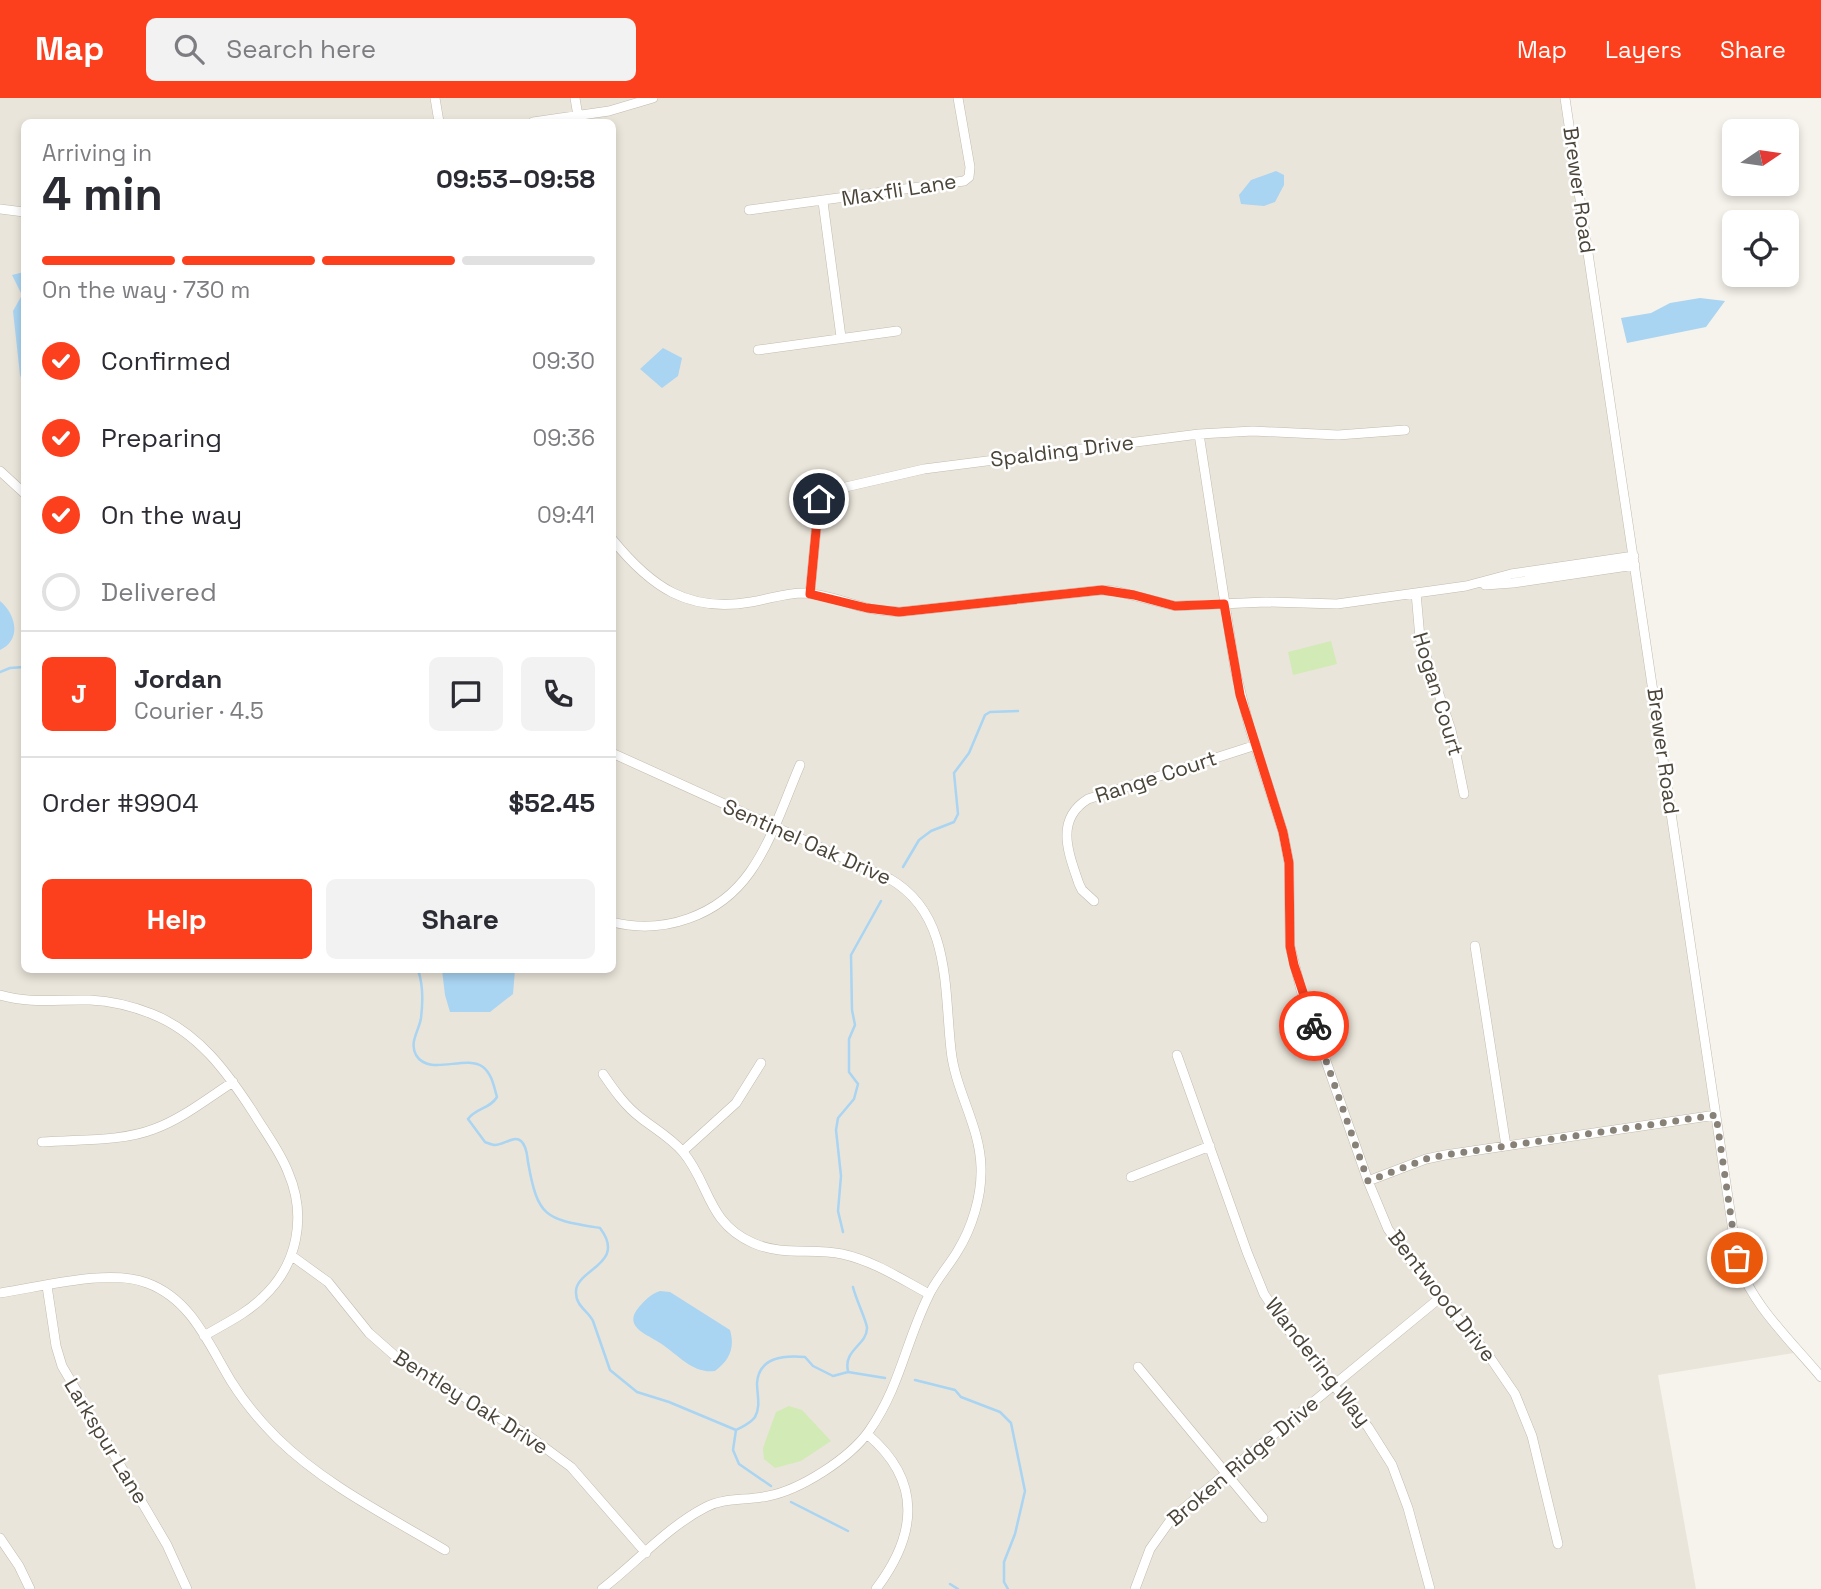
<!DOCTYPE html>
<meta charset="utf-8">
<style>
:root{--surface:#fff;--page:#f2f2f3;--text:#2b2b33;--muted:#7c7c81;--line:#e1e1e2;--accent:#fc3f1d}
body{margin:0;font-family:"Space Grotesk",sans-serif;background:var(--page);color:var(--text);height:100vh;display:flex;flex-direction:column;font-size:26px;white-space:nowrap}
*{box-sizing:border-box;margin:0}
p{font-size:23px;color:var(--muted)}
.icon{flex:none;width:38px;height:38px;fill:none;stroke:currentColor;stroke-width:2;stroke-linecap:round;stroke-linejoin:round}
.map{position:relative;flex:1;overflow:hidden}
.drawer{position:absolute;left:21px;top:21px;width:595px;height:854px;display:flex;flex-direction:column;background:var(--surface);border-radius:10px;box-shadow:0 4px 10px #0003}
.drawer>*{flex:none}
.needle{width:46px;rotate:77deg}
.buttons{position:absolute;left:1722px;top:21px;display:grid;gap:14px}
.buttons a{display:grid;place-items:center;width:77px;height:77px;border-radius:10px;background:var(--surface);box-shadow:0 4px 10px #0003;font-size:35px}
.pin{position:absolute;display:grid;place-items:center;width:60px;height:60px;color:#fff;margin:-30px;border:4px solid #fff;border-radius:50%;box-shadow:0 2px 7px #0007}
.courier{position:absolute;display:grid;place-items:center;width:70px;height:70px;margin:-35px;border:5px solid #fc3f1d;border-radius:50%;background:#fff;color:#222;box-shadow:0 2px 9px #0007}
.overview em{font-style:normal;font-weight:600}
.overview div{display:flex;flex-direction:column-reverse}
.overview{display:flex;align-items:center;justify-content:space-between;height:119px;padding:0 21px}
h1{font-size:46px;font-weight:600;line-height:52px}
.bar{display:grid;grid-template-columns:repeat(4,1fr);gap:10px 7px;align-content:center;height:84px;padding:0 21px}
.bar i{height:9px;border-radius:5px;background:var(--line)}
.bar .active{background:var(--accent)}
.bar p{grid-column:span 4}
.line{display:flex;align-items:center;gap:18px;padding:0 21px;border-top:2px solid var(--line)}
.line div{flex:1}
.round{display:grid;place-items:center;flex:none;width:74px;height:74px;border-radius:10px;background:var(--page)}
ol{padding:0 21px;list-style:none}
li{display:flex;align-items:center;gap:21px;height:77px}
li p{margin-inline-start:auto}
li .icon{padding:7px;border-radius:50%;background:var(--accent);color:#fff;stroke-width:4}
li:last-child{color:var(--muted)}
li i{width:38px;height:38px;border:4px solid var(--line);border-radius:50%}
.action{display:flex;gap:14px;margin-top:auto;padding:14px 21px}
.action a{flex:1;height:80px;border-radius:10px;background:var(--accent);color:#fff;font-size:28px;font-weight:600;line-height:80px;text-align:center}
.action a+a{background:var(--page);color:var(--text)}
header{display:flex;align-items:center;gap:42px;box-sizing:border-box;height:98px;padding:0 35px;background:var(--accent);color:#fff}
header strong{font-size:33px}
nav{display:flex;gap:38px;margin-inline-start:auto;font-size:24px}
.search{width:490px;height:63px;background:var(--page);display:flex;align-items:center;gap:18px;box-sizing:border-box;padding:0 24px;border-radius:10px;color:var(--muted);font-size:26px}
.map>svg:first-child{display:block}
.residential{fill:#eae5da;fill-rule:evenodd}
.green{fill:#d2eab5}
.water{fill:#a9d4f2}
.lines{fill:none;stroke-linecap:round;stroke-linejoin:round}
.stream{stroke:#a9d4f2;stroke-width:2.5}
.minor-casing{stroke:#c2bbae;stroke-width:10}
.minor{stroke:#fff;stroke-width:9}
.done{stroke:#878178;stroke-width:7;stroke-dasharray:0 12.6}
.route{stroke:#fc3f1d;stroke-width:9}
.labels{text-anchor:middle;stroke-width:5;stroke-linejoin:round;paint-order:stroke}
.street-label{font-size:21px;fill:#4b4439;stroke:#fff}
</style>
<header>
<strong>Map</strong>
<div class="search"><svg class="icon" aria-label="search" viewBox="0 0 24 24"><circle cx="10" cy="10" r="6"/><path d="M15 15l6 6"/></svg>Search here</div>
<nav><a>Map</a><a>Layers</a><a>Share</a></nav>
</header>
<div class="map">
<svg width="1821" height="1491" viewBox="0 0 1821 1491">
<rect width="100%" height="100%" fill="#f6f3ec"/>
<path class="residential" d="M 0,0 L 1561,0 L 1742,1177 L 1800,1254 L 1658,1277 L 1696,1491 L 0,1491 ZM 24,24 L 612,24 L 612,872 L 24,872 Z"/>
<path class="green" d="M 1331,543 L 1337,566 L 1293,577 L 1288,554 Z
M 789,1308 L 802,1312 L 831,1343 L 801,1363 L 775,1370 L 764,1361 L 763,1350 L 776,1314 Z"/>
<path class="water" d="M 1276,73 L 1284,77 L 1284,87 L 1275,104 L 1264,108 L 1241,106 L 1239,97 L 1251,82 Z
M 24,174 L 24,286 L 20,277 L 13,213 L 22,197 L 12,177 Z
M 1700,200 L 1725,203 L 1706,229 L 1627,245 L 1621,220 L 1651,215 L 1670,205 Z
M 663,250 L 682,260 L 678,278 L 662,290 L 640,271 Z
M 0,503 C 16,516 22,542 0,552 Z
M 442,872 L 515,872 L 513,896 L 490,914 L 450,914 L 445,897 Z
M 660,1193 L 670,1194 L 730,1232 C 735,1249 730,1262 715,1273 C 694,1276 679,1258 663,1247 C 650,1237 621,1230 639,1209 C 645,1202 651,1196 660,1193 Z"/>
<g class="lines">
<path class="stream" d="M 0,574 L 10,570 L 24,569
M 903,769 L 919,742 L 931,733 L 954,724 L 958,716 L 954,675 L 969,655 L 985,617 L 990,614 L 1018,613
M 418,872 C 423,886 423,904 421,920 C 419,933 409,944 416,957 C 429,979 466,956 483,969 C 492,976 494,989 497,999 C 490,1011 476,1010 468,1021 L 485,1044 C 488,1045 492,1047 495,1047 C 504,1047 514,1037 521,1043 C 527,1048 527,1058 528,1064 C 538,1121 546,1121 600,1130 C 628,1167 574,1171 576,1195 C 576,1208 588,1213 593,1223 L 610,1272 L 637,1294 L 669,1304 L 736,1332 C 743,1328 750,1326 755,1319 C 761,1309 757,1296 757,1285 C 759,1259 784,1257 805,1259 L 813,1268 L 833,1278 L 848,1274 L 885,1280
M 843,1134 L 838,1113 L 841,1078 L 836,1032 L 838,1020 L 854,1001 L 858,986 L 849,974 L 849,941 L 855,927 L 852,912 L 851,857 L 881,803
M 848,1273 C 843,1252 867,1247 867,1230 C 867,1224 855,1199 853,1189
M 915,1282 L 955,1292 L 961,1299 L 1000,1314 L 1011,1325 L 1025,1393 L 1015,1436 L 1004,1464 L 1004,1484 L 1008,1491
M 736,1332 L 733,1352 L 739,1366 L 771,1388
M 791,1404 L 848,1433
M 950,1486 L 958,1491"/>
<defs>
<path id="minor" d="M 435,0 L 439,24
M 575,0 L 579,24
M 1565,0 L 1737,1160 C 1748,1203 1792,1244 1821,1279
M 533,24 L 609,13 L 653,0
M 823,104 L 841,239
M 0,111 L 24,114
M 749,112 L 964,83 L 969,79 L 970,69 L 958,0
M 758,252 L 897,233
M 1199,336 L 1235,571 L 1249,628 L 1283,734 L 1289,765 L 1290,848 L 1301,892 L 1368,1083 L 1388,1131 L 1410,1162 L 1489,1258 L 1515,1296 L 1532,1338 L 1558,1446
M 0,373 L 24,395
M 612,441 C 651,489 688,515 751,504 C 769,501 786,495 804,495 C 826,496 846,505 867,510 C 878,513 889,513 899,514 L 1102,492 L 1115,493 L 1175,508 L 1266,504 L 1337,506 L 1466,488 L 1511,476 L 1634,458
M 1485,487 L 1513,485 L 1635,467
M 1416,495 L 1420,540 L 1451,632 L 1464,696
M 810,496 L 819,401 L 823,396 L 837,391 L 924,371 L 1199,336 L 1253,333 L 1338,337 L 1405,332
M 1094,803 L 1082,792 L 1079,786 C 1069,756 1054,722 1088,701 L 1256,647
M 612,824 C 664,837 719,818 750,774 C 772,743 785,702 800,667
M 1475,848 L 1506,1048
M 0,897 C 31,906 58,901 90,902 C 111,903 132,908 152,916 C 198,934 227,974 253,1014 C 265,1034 280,1053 288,1074 C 307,1118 298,1167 262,1200 C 246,1216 224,1226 204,1238
M 1177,957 L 1247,1154 L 1264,1196 L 1289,1233 L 1368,1329 L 1392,1367 L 1408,1410 L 1430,1491
M 603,976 C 614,992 625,1008 641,1020 C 655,1031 671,1040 683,1054 C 710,1086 707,1125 753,1145 C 782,1158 812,1150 842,1156 C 874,1163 901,1181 929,1196
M 42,1044 C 79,1041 120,1044 154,1031 C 182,1021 208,1000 233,984
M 683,1053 L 736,1005 L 761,965
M 1131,1079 L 1210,1048
M 1368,1083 L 1426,1061 L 1445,1057 L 1716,1017
M 292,1158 L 328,1184 L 369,1235 L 394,1257 L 529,1338 L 571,1369 L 646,1455
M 47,1188 L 56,1248 L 62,1268 L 167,1447 L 187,1491
M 0,1195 C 41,1189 109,1170 147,1185 C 191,1201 208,1245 231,1283 C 244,1304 260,1323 277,1340 C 325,1387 388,1418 445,1452
M 1138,1269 L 1263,1420
M 867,1336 C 923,1383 917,1437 876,1491
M 0,1440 L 19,1468 L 30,1491
M 602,1491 C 636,1465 667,1429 706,1409 C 725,1399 746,1403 768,1398 C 800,1392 849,1361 869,1333 C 900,1289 905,1246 928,1199 C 935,1183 948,1169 957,1154 C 972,1130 982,1098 981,1069 C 980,1028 955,992 951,952 C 944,890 951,816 890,781 L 612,655
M 1135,1491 L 1150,1451 L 1172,1420 L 1441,1199"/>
</defs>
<use href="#minor" class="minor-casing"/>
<use href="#minor" class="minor"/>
</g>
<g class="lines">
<path class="done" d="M 1314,928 L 1368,1083 L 1426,1061 L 1445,1057 L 1716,1017 L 1737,1160"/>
<path class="route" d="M 819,401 L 810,496 L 867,510 L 899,514 L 1102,492 L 1134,497 L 1175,508 L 1224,506 L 1240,597 L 1283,734 L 1289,765 L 1290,848 L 1294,867 L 1314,928"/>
</g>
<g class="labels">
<g class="street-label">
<text transform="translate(899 92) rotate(-9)" y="7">Maxfli Lane</text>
<text transform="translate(1579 92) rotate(82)" y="7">Brewer Road</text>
<text transform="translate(1062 353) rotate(-7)" y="7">Spalding Drive</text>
<text transform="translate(1438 596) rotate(73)" y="7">Hogan Court</text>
<text transform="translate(1663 653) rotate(82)" y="7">Brewer Road</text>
<text transform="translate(1156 679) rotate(-18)" y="7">Range Court</text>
<text transform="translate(807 744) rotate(24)" y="7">Sentinel Oak Drive</text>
<text transform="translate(1442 1198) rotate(52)" y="7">Bentwood Drive</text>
<text transform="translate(1318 1264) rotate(52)" y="7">Wandering Way</text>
<text transform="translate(471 1304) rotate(32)" y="7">Bentley Oak Drive</text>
<text transform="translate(106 1343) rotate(59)" y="7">Larkspur Lane</text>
<text transform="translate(1243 1363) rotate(-40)" y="7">Broken Ridge Drive</text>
</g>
</g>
</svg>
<div class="buttons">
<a><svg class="needle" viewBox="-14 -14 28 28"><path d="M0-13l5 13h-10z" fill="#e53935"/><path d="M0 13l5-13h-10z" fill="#7c7c81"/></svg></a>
<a><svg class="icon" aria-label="locate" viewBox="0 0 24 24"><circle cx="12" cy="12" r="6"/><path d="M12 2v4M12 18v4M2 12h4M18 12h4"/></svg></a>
</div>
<div class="pin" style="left:1737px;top:1160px;background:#ea580c"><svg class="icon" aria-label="bag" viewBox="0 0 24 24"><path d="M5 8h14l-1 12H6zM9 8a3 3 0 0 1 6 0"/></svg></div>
<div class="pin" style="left:819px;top:401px;background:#1f2937"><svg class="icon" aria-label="home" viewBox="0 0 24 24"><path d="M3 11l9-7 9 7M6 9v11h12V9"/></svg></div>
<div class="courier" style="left:1314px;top:928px"><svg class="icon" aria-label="bike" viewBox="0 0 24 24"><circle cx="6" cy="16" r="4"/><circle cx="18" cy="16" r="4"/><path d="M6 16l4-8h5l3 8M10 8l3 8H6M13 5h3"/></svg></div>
<section class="drawer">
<div class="overview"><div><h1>4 min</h1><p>Arriving in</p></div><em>09:53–09:58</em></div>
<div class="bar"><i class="active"></i><i class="active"></i><i class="active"></i><i></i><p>On the way · 730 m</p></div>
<ol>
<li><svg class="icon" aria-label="check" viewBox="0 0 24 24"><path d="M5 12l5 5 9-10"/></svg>Confirmed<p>09:30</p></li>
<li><svg class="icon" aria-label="check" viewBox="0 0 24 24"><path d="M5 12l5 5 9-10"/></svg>Preparing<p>09:36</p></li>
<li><svg class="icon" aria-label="check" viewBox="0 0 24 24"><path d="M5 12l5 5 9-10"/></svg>On the way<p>09:41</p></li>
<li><i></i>Delivered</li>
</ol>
<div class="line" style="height:126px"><b class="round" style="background:var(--accent);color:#fff">J</b><div><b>Jordan</b><p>Courier · 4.5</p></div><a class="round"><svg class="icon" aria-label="chat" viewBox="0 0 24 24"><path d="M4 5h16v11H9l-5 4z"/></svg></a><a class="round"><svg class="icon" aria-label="phone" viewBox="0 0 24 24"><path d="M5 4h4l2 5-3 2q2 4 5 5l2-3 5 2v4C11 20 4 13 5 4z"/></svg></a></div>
<div class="line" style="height:91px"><div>Order #9904</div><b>$52.45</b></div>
<div class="action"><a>Help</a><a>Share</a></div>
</section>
</div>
